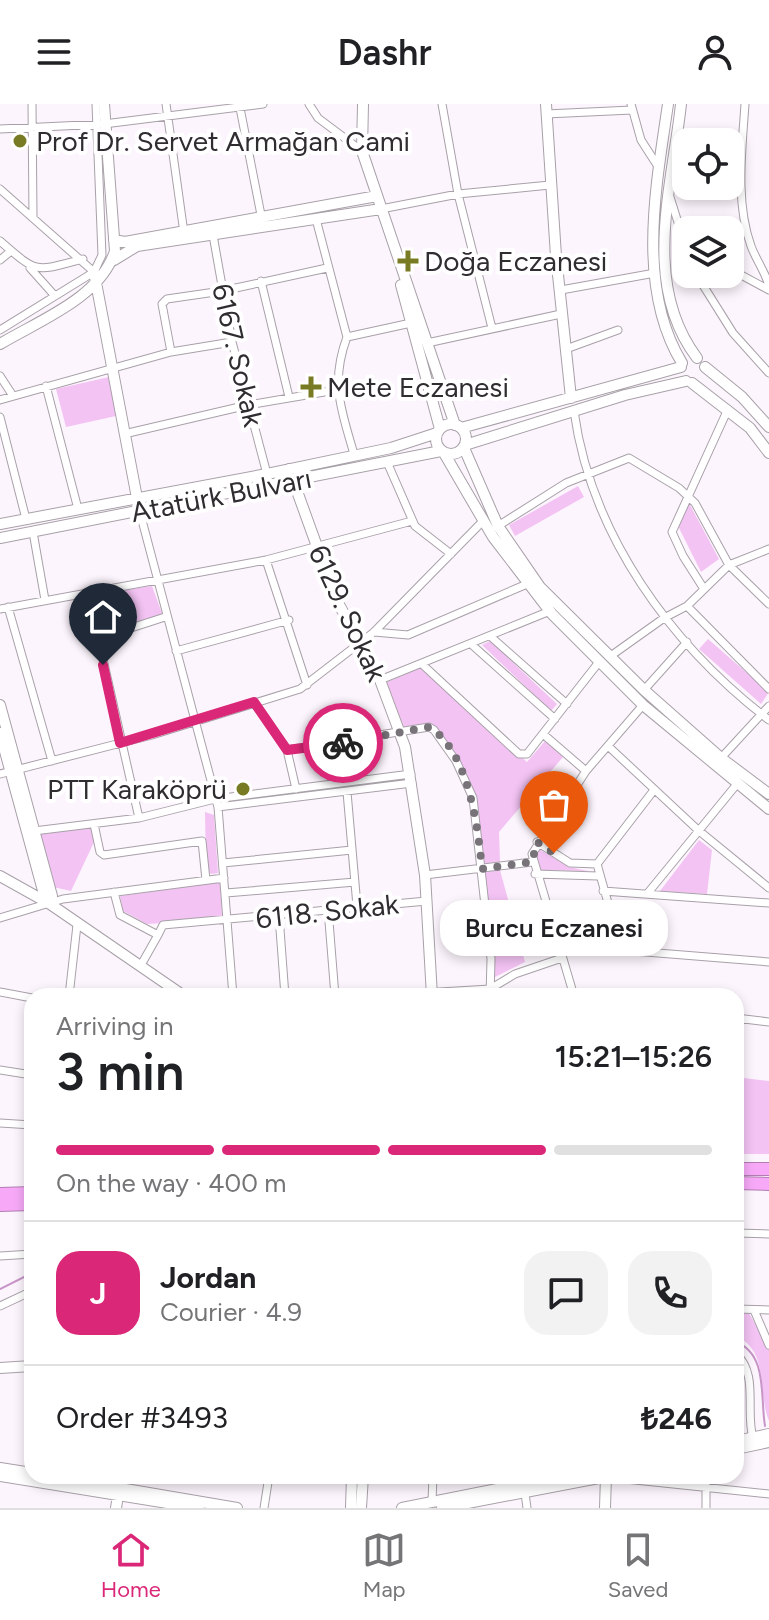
<!DOCTYPE html>
<meta charset="utf-8">
<style>
:root{--surface:#fff;--page:#f2f2f2;--text:#202124;--muted:#757577;--line:#e0e0e0;--accent:#db2777}
body{margin:0;font-family:Figtree,sans-serif;background:var(--page);color:var(--text);height:100vh;display:flex;flex-direction:column;font-size:30px;white-space:nowrap}
*{box-sizing:border-box;margin:0}
p{font-size:26px;color:var(--muted)}
.icon{flex:none;width:44px;height:44px;fill:none;stroke:currentColor;stroke-width:2;stroke-linecap:round;stroke-linejoin:round}
.map{position:relative;flex:1;overflow:hidden}
.side{position:absolute;left:24px;top:884px;width:720px;height:496px;display:flex;flex-direction:column;background:var(--surface);border-radius:24px;box-shadow:0 4px 12px #0003}
.side>*{flex:none}
.controls{position:absolute;left:672px;top:24px;display:grid;gap:16px}
.controls a{display:grid;place-items:center;width:72px;height:72px;border-radius:16px;background:var(--surface);box-shadow:0 4px 12px #0003;font-size:40px}
.pin{position:absolute;display:grid;place-items:center;width:68px;height:68px;color:#fff;margin:-82px -34px;border-radius:50% 50% 50% 0;rotate:-45deg;box-shadow:0 0 8px #0007}
.pin .icon{rotate:45deg}
.courier{position:absolute;display:grid;place-items:center;width:80px;height:80px;margin:-40px;border:6px solid #db2777;border-radius:50%;background:#fff;color:#222;box-shadow:0 2px 10px #0007}
.bubble{position:absolute;height:56px;border-radius:24px;background:var(--surface);box-shadow:0 4px 12px #0003;font-size:26px;font-weight:600;line-height:56px;text-align:center}
.head em{font-style:normal;font-weight:600}
.head div{display:flex;flex-direction:column-reverse}
.head{display:flex;align-items:center;justify-content:space-between;height:136px;padding:0 32px}
h1{font-size:52px;font-weight:600;line-height:60px}
.bar{display:grid;grid-template-columns:repeat(4,1fr);gap:12px 8px;align-content:center;height:96px;padding:0 32px}
.bar i{height:10px;border-radius:6px;background:var(--line)}
.bar .active{background:var(--accent)}
.bar p{grid-column:span 4}
.line{display:flex;align-items:center;gap:20px;padding:0 32px;border-top:2px solid var(--line)}
.line div{flex:1}
.round{display:grid;place-items:center;flex:none;width:84px;height:84px;border-radius:24px;background:var(--page)}
header{display:flex;justify-content:space-between;align-items:center;height:104px;padding:0 32px;background:var(--surface);font-size:36px;font-weight:600}
.tab-bar{display:flex;justify-content:space-around;align-items:center;height:112px;border-top:2px solid var(--line);background:var(--surface);font-size:22px;color:var(--muted)}
.tab-bar a{display:grid;justify-items:center;gap:4px}
.tab-bar .active{color:var(--accent)}
.map>svg:first-child{display:block}
.green{fill:#f3c3f3}
.lines{fill:none;stroke-linecap:round;stroke-linejoin:round}
.stream{stroke:#c795c7;stroke-width:2}
.street-casing{stroke:#a8a1a8;stroke-width:9}
.secondary-casing{stroke:#a8a1a8;stroke-width:12}
.highway-casing{stroke:#b17eb2;stroke-width:14}
.street{stroke:#fff;stroke-width:7}
.secondary{stroke:#fff;stroke-width:10}
.highway{stroke:#f7a9f8;stroke-width:12}
.done{stroke:#787378;stroke-width:8;stroke-dasharray:0 14.4}
.route{stroke:#db2777;stroke-width:10}
.poi-dot{fill:#787b23;stroke:#fff;stroke-width:3}
.labels{text-anchor:middle;stroke-width:8;stroke-linejoin:round;paint-order:stroke}
.poi-label{font-size:28px;fill:#302d30;stroke:#fff;text-anchor:start}
.street-label{font-size:28px;fill:#302d30;stroke:#fff}
</style>
<header><svg class="icon" aria-label="menu" viewBox="0 0 24 24"><path d="M4 6h16M4 12h16M4 18h16"/></svg>Dashr<svg class="icon" aria-label="person" viewBox="0 0 24 24"><circle cx="12" cy="8" r="4"/><path d="M4 21q1-7 8-7t8 7"/></svg></header>
<div class="map">
<svg width="769" height="1404" viewBox="0 0 769 1404">
<rect width="100%" height="100%" fill="#fdf5fd"/>
<path class="green" d="M 109,273 L 116,312 L 66,323 L 56,285 Z
M 578,382 L 584,393 L 515,432 L 509,421 Z
M 689,399 L 719,455 L 701,468 L 678,422 Z
M 152,482 L 163,512 L 102,532 L 91,491 Z
M 708,535 L 769,588 L 761,600 L 699,545 Z
M 490,537 L 557,600 L 551,607 L 482,541 Z
M 420,564 L 527,658 L 545,637 L 563,653 L 499,728 L 500,758 L 484,760 L 475,693 L 438,627 L 405,625 L 385,579 Z
M 205,708 L 214,711 L 218,769 L 211,770 L 206,764 Z
M 93,723 L 95,736 L 71,787 L 53,783 L 40,729 Z
M 699,736 L 712,746 L 707,790 L 660,787 Z
M 537,744 L 569,763 L 588,767 L 537,766 L 534,750 Z
M 500,766 L 525,858 L 495,873 L 484,768 Z
M 221,778 L 222,816 L 147,820 L 123,807 L 120,792 Z
M 736,973 L 769,977 L 769,1050 L 736,1050 Z
M 740,1209 L 749,1209 L 769,1245 L 769,1317 C 757,1286 769,1249 738,1233 Z"/>
<g class="lines">
<path class="stream" d="M 0,1185 L 32,1169
M 736,1238 C 768,1250 760,1293 765,1322"/>
<defs>
<path id="street" d="M 32,0 L 33,113
M 166,0 L 184,129
M 309,0 L 318,14 L 362,47
M 442,0 L 458,90 L 492,224
M 631,0 L 641,36 L 659,64
M 745,0 C 742,46 735,98 751,142 C 756,156 765,167 769,182
M 240,4 L 262,116
M 546,10 L 632,6
M 0,25 L 104,20 L 263,0
M 677,32 L 741,35
M 0,85 L 94,168
M 670,93 L 686,144
M 381,105 L 458,90 L 550,81
M 316,115 L 347,233
M 213,131 L 232,238 L 267,370
M 0,137 C 38,170 34,168 83,155
M 0,156 L 11,147
M 30,164 L 55,192
M 730,165 L 769,186
M 696,170 L 733,229 L 769,269
M 261,177 L 289,293
M 561,186 L 655,169
M 0,226 L 94,168 L 102,151 L 96,0
M 427,239 L 561,210
M 566,245 L 618,226
M 171,248 L 162,200 L 167,195 L 222,187 L 327,164
M 0,272 L 13,292
M 46,282 L 78,405
M 0,296 L 171,248 L 232,238
M 574,307 C 591,431 671,541 769,616
M 0,313 L 26,415
M 124,330 L 248,301 L 336,286
M 354,350 C 341,305 330,279 347,233 L 411,219
M 387,358 L 415,422 L 451,450
M 139,405 L 218,703 L 233,892
M 498,422 L 566,379 L 629,354 L 679,384 L 695,399 L 729,461 L 769,500
M 33,428 L 45,496
M 266,456 L 307,581
M 704,485 L 683,452 L 672,428 L 728,305
M 88,489 L 139,714
M 687,502 L 769,585
M 8,503 L 52,657
M 0,505 L 266,456 L 412,417
M 374,528 L 408,531 L 527,480
M 490,532 L 567,600
M 97,535 L 165,513
M 471,540 L 555,615
M 176,547 L 289,516
M 612,551 L 664,514 L 687,502 L 729,461 L 769,445
M 423,561 L 519,650 L 527,650 L 599,558
M 380,576 L 550,507
M 644,586 L 687,538
M 254,598 L 287,646 L 296,685
M 543,630 L 586,667
M 608,642 L 698,726 L 769,784
M 287,646 L 429,623 L 434,626 L 456,657 L 473,694 L 491,855 L 490,892
M 721,654 L 769,602
M 0,670 L 152,631 L 300,585 L 374,528 L 483,417
M 347,688 L 357,802
M 218,703 L 412,679
M 94,720 L 100,748 L 104,751 L 202,737 L 206,776
M 34,727 L 139,714 L 215,695 L 411,670
M 537,738 L 570,759 L 597,760
M 223,759 L 352,746
M 535,770 L 598,772
M 425,771 L 532,758
M 603,787 L 769,799
M 114,788 L 120,811 L 158,831 L 141,861
M 226,789 L 355,778
M 647,790 L 737,680
M 328,805 L 335,892
M 279,812 L 285,892
M 0,814 L 63,795 L 224,774
M 158,831 L 163,821 L 427,797
M 558,841 L 769,858
M 621,845 L 597,760 L 654,686
M 0,888 L 32,894
M 69,892 L 77,821
M 373,892 L 490,885 L 515,870 L 562,854
M 574,892 L 532,750 L 586,667 L 643,601
M 736,914 L 769,918
M 736,931 L 741,915
M 0,966 L 32,971
M 0,1019 L 32,1021
M 736,1129 L 769,1130
M 0,1152 L 32,1150
M 0,1202 L 32,1187
M 736,1205 L 769,1206
M 754,1206 L 769,1241
M 736,1250 C 759,1270 745,1307 753,1334
M 606,1373 L 769,1390
M 525,1389 L 527,1404
M 432,1398 L 433,1372
M 264,1404 L 269,1372
M 706,1404 L 706,1372"/>
<path id="secondary" d="M 363,0 L 362,47 L 455,321
M 546,0 L 556,152 L 571,294
M 668,0 C 656,82 636,184 682,259
M 681,0 C 672,84 641,180 697,254
M 114,136 L 125,138 L 377,92
M 114,156 L 137,142 L 381,105
M 94,168 L 137,394
M 401,181 L 440,325
M 0,240 C 40,216 100,194 115,147 L 104,0
M 705,263 L 742,293 L 769,323
M 692,279 L 750,324 L 769,349
M436 335a15 15 0 1 1 30 0a15 15 0 1 1-30 0Z
M 461,324 L 681,263
M 465,341 L 625,291 L 686,277
M 464,344 L 498,422 L 540,483 L 644,586 L 721,654 L 769,690
M 444,349 L 493,433 L 552,510 L 643,601 L 769,705
M 289,365 L 336,495 L 380,576 L 405,643 L 425,771 L 432,892
M 0,420 L 267,370 L 391,344 L 437,329
M 0,434 L 441,347
M 0,601 L 52,792 L 50,800 L 45,794 L 0,629
M 0,772 L 50,800 L 184,892
M 0,1264 L 32,1262
M 736,1337 L 769,1330
M 736,1345 L 769,1338
M 0,1364 L 32,1369
M 0,1372 L 198,1404
M 49,1372 L 237,1404
M 116,1404 L 121,1372
M 351,1404 L 352,1372
M 361,1404 L 363,1372
M 402,1404 L 562,1372
M 442,1404 L 609,1372
M 605,1404 L 606,1372"/>
<path id="highway" d="M 736,1065 L 769,1065
M 736,1079 L 769,1080
M 0,1090 L 32,1089
M 0,1101 L 32,1100"/>
</defs>
<use href="#street" class="street-casing"/>
<use href="#secondary" class="secondary-casing"/>
<use href="#highway" class="highway-casing"/>
<use href="#street" class="street"/>
<use href="#secondary" class="secondary"/>
<use href="#highway" class="highway"/>
</g>
<g class="lines">
<path class="done" d="M 343,639 L 429,623 C 469,647 478,724 482,765 L 532,758 L 537,738 L 554,749"/>
<path class="route" d="M 103,561 L 120,639 L 254,598 L 287,646 L 343,639"/>
</g>
<g class="poi-dot">
<circle cx="20" cy="37" r="8"/>
<path d="M404 145h8v8h8v8h-8v8h-8v-8h-8v-8h8z"/>
<path d="M307 271h8v8h8v8h-8v8h-8v-8h-8v-8h8z"/>
<circle cx="243" cy="685" r="8"/>
</g>
<g class="labels">
<g class="poi-label">
<text x="36" y="47">Prof Dr. Servet Armağan Cami</text>
<text x="424" y="167">Doğa Eczanesi</text>
<text x="327" y="293">Mete Eczanesi</text>
<text x="227" y="695" text-anchor="end">PTT Karaköprü</text>
</g>
<g class="street-label">
<text transform="translate(238 251) rotate(77)" y="10">6167. Sokak</text>
<text transform="translate(221 391) rotate(-11)" y="10">Atatürk Bulvarı</text>
<text transform="translate(348 509) rotate(65)" y="10">6129. Sokak</text>
<text transform="translate(327 807) rotate(-6)" y="10">6118. Sokak</text>
</g>
</g>
</svg>
<div class="controls">
<a><svg class="icon" aria-label="locate" viewBox="0 0 24 24"><circle cx="12" cy="12" r="6"/><path d="M12 2v4M12 18v4M2 12h4M18 12h4"/></svg></a>
<a><svg class="icon" aria-label="layers" viewBox="0 0 24 24"><path d="M12 4l9 5-9 5-9-5zM3 14l9 5 9-5"/></svg></a>
</div>
<div class="pin" style="left:554px;top:749px;background:#ea580c"><svg class="icon" aria-label="bag" viewBox="0 0 24 24"><path d="M5 8h14l-1 12H6zM9 8a3 3 0 0 1 6 0"/></svg></div>
<div class="pin" style="left:103px;top:561px;background:#1f2937"><svg class="icon" aria-label="home" viewBox="0 0 24 24"><path d="M3 11l9-7 9 7M6 9v11h12V9"/></svg></div>
<div class="courier" style="left:343px;top:639px"><svg class="icon" aria-label="bike" viewBox="0 0 24 24"><circle cx="6" cy="16" r="4"/><circle cx="18" cy="16" r="4"/><path d="M6 16l4-8h5l3 8M10 8l3 8H6M13 5h3"/></svg></div>
<div class="bubble" style="left:440px;top:796px;width:228px">Burcu Eczanesi</div>
<section class="side">
<div class="head"><div><h1>3 min</h1><p>Arriving in</p></div><em>15:21–15:26</em></div>
<div class="bar"><i class="active"></i><i class="active"></i><i class="active"></i><i></i><p>On the way · 400 m</p></div>
<div class="line" style="height:144px"><b class="round" style="background:var(--accent);color:#fff">J</b><div><b>Jordan</b><p>Courier · 4.9</p></div><a class="round"><svg class="icon" aria-label="chat" viewBox="0 0 24 24"><path d="M4 5h16v11H9l-5 4z"/></svg></a><a class="round"><svg class="icon" aria-label="phone" viewBox="0 0 24 24"><path d="M5 4h4l2 5-3 2q2 4 5 5l2-3 5 2v4C11 20 4 13 5 4z"/></svg></a></div>
<div class="line" style="height:104px"><div>Order #3493</div><b>₺246</b></div>
</section>
</div>
<nav class="tab-bar">
<a class="active"><svg class="icon" aria-label="home" viewBox="0 0 24 24"><path d="M3 11l9-7 9 7M6 9v11h12V9"/></svg>Home</a>
<a><svg class="icon" aria-label="map" viewBox="0 0 24 24"><path d="M3 6l6-2 6 2 6-2v14l-6 2-6-2-6 2zM9 4v14M15 6v14"/></svg>Map</a>
<a><svg class="icon" aria-label="saved" viewBox="0 0 24 24"><path d="M7 4h10v16l-5-4-5 4z"/></svg>Saved</a>
</nav>
